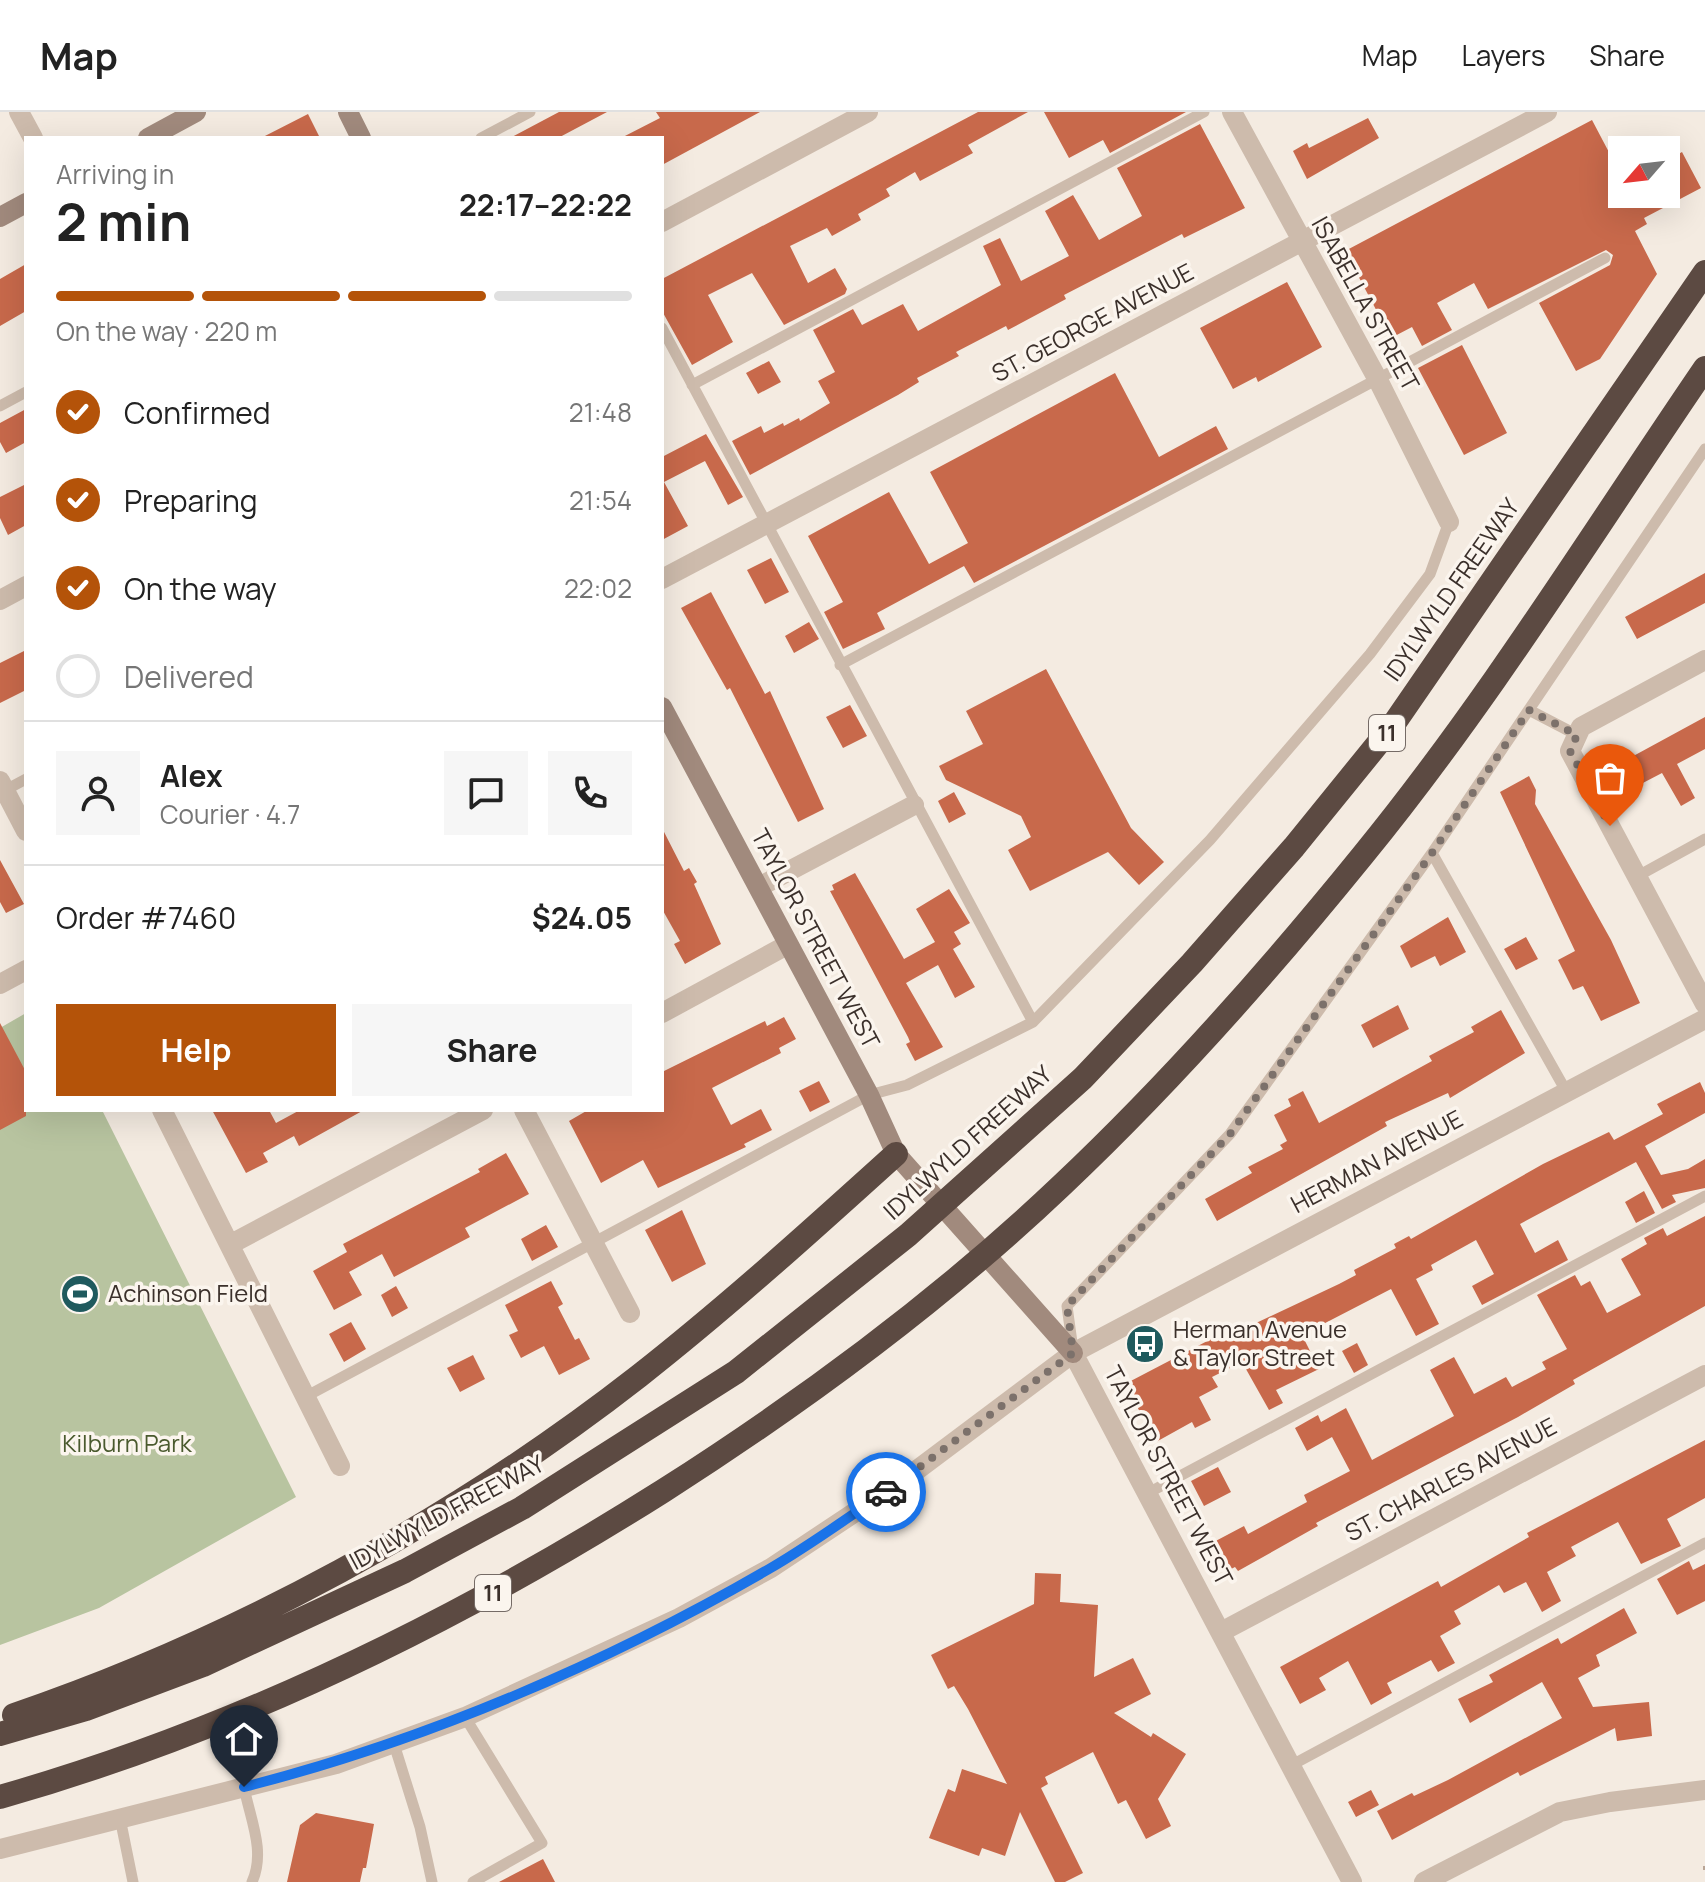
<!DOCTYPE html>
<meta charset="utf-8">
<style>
:root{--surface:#fff;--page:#f6f6f6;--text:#222;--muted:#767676;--line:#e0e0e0;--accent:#b45309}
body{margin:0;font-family:Manrope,sans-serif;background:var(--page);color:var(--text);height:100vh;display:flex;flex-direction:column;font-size:30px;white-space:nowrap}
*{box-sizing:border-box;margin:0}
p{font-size:26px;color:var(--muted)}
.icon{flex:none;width:44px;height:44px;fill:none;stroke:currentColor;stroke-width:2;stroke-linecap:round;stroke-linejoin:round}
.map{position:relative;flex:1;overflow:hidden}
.details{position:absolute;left:24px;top:24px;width:640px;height:976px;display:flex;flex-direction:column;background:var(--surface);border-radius:0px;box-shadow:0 8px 32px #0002}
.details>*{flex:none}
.needle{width:52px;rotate:242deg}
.fabs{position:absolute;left:1608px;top:24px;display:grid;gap:16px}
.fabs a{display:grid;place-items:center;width:72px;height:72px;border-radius:0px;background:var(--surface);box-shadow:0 8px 32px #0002;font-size:40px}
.pin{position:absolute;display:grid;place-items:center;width:68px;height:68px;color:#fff;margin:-82px -34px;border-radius:50% 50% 50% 0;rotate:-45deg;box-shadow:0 0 8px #0007}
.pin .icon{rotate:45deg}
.courier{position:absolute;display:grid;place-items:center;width:80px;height:80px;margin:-40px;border:6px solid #1a73e8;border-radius:50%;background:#fff;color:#222;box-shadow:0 2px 10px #0007}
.summary em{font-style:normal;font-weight:700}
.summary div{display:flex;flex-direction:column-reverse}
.summary{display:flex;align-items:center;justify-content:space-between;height:136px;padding:0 32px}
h1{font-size:52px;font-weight:700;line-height:60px}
.bar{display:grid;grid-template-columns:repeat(4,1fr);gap:12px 8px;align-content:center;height:96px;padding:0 32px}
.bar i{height:10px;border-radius:6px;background:var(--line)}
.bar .selected{background:var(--accent)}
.bar p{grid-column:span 4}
.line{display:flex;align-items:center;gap:20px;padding:0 32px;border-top:2px solid var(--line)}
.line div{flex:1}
.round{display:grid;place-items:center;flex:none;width:84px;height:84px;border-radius:0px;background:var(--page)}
ol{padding:0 32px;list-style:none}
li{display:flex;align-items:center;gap:24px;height:88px}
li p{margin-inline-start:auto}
li .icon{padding:8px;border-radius:50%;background:var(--accent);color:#fff;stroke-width:4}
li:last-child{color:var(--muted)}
li i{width:44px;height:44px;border:4px solid var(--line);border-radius:50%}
.action{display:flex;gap:16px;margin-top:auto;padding:16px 32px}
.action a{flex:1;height:92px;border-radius:0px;background:var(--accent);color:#fff;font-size:32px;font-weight:700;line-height:92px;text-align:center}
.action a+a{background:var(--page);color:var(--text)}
header{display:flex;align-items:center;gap:48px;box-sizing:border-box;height:112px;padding:0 40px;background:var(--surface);border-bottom:2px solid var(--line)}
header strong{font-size:38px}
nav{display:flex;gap:44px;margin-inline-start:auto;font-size:28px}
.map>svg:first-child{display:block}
.green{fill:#b8c4a0}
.building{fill:#c8694b}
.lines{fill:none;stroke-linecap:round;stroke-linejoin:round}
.path{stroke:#b9a596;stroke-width:4;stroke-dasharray:4 4;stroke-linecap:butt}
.lane{stroke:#cdbbac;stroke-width:11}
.street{stroke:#cdbbac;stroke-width:20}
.secondary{stroke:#a18a7d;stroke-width:20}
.highway{stroke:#5c4a42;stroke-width:24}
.done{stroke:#7c716b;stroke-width:8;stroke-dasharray:0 14.4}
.route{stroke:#1a73e8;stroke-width:10}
.labels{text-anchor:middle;stroke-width:7;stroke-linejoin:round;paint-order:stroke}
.shield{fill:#fbf5ee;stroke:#756b66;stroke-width:2}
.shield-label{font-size:22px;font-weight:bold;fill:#3b302b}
.street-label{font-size:24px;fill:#3b302b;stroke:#fbf5ee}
.poi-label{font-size:24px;fill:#3b302b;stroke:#fbf5ee;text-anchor:start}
.park-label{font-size:24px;fill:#4a5a2e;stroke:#fbf5ee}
</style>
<header>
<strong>Map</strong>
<nav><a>Map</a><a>Layers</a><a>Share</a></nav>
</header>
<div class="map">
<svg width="1705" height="1770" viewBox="0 0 1705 1770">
<rect width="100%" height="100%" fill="#f4ebe1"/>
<path class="green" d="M 26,901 L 26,998 L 102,998 L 296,1385 L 99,1496 L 0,1533 L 0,916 Z"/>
<path class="building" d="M 559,0 L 607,0 L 558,26 L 510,26 Z
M 656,0 L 760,0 L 662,53 L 662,26 L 621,26 L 660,6 Z
M 978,0 L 1028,0 L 968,33 L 973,41 L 920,69 L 915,60 L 886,77 L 890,84 L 858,102 L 861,108 L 832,124 L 827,116 L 790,134 L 808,171 L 835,156 L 847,177 L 845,182 L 784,213 L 752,161 L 708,183 L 733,230 L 692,253 L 662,199 L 662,167 Z
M 1044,0 L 1186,0 L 1110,41 L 1103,28 L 1069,46 Z
M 308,2 L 320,26 L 261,26 Z
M 1368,6 L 1379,26 L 1307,67 L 1293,39 L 1307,31 L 1309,36 Z
M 1592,8 L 1622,65 L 1622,82 L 1666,82 L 1666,49 L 1682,40 L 1701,76 L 1644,106 L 1647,112 L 1635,119 L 1657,162 L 1600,247 L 1576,259 L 1539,191 L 1610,153 L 1613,143 L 1606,138 L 1488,197 L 1474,171 L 1437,191 L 1452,218 L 1422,234 L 1412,215 L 1391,226 L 1345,139 Z
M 1200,12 L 1245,96 L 1184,126 L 1182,122 L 1064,183 L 1066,187 L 1008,218 L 1006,214 L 956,240 L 959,244 L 917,266 L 919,270 L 898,283 L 750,363 L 732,329 L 761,314 L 764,321 L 783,311 L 784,314 L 799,306 L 800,309 L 830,291 L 818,269 L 835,260 L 813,218 L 853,197 L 862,213 L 903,192 L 918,219 L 1001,173 L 983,134 L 1000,126 L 1021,169 L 1069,144 L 1045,99 L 1073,83 L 1099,128 L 1142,104 L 1117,56 Z
M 26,152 L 26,199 L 0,214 L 0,167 Z
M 1287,170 L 1322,235 L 1258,270 L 1256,265 L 1233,277 L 1200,216 Z
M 1462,233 L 1507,321 L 1464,343 L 1418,256 Z
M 769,249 L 781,270 L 758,282 L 746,261 Z
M 1115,261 L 1159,345 L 1216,314 L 1228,337 L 974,471 L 964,454 L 877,501 L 885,517 L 843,537 L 824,500 L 843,490 L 808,424 L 889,380 L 929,452 L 968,431 L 930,360 Z
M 26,297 L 26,330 L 6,341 L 0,330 L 0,311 Z
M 706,322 L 743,385 L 728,393 L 705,349 L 664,370 L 688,414 L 662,428 L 662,345 Z
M 26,372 L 26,413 L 8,423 L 0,406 L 0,385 Z
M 771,446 L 789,480 L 765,492 L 747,458 Z
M 1705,461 L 1705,491 L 1637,527 L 1625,505 Z
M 711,480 L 765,582 L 770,579 L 824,697 L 798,710 L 730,576 L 727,578 L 681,496 Z
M 809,510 L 819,527 L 794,541 L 785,524 Z
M 26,538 L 26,578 L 0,591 L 0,551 Z
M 1046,557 L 1131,716 L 1164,750 L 1139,773 L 1108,740 L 1030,779 L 1008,738 L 1031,725 L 1021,704 L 946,668 L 939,654 L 983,632 L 966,599 Z
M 850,593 L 867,624 L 843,636 L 826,605 Z
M 1705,605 L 1705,637 L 1677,652 L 1695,686 L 1681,694 L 1662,661 L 1639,673 L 1626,648 Z
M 1529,664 L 1536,678 L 1535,692 L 1611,828 L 1640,891 L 1601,909 L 1583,874 L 1573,878 L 1558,848 L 1575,839 L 1500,680 Z
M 954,680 L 966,702 L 949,711 L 938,689 Z
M 662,716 L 684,759 L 689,756 L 697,770 L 694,772 L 721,832 L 685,852 L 674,832 L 680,829 L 662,797 Z
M 0,748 L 24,792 L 6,801 L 0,790 Z
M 855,761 L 904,847 L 935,830 L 916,797 L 949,777 L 970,811 L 954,820 L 961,832 L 953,837 L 975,875 L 955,886 L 938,853 L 906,871 L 943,935 L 915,949 L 906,932 L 910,930 L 908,925 L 830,779 L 834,778 L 832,773 Z
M 1448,805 L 1466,840 L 1440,854 L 1435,844 L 1411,856 L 1400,834 Z
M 1526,825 L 1538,847 L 1516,858 L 1504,837 Z
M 1398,893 L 1409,917 L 1373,936 L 1361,913 Z
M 1501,898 L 1525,941 L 1450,986 L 1448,981 L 1385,1010 L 1387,1014 L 1217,1109 L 1205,1087 L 1252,1061 L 1248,1055 L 1283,1037 L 1280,1033 L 1287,1029 L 1274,1003 L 1291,994 L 1288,987 L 1303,979 L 1319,1011 L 1432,949 L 1429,944 L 1474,920 L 1471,915 Z
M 784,905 L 796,927 L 779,936 L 781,941 L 712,976 L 731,1013 L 761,997 L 772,1018 L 744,1032 L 746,1035 L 658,1076 L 643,1048 L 601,1071 L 569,1009 L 588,998 L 662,998 L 662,960 L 765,909 L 767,914 Z
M 0,911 L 26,960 L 26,1004 L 0,1018 Z
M 819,969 L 830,990 L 810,1000 L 799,979 Z
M 1700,970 L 1705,981 L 1705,1001 L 1645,1034 L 1661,1063 L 1688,1057 L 1705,1047 L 1705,1076 L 1672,1083 L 1676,1090 L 1662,1097 L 1636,1050 L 1520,1112 L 1535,1141 L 1558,1128 L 1568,1148 L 1482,1193 L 1472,1174 L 1494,1162 L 1476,1128 L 1431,1153 L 1433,1158 L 1416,1167 L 1439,1212 L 1416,1224 L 1391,1177 L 1302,1223 L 1319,1257 L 1276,1278 L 1283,1291 L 1269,1298 L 1242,1250 L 1212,1265 L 1218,1275 L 1199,1285 L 1211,1308 L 1195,1316 L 1192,1310 L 1156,1330 L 1125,1272 L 1236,1214 L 1239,1219 L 1339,1172 L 1356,1163 L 1354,1158 L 1396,1136 L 1394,1132 L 1409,1124 L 1411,1127 L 1543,1052 L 1609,1020 L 1614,1028 L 1663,1002 L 1657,992 Z
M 212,998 L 269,998 L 276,1011 L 300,998 L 364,998 L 299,1034 L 294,1024 L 263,1041 L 268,1050 L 246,1061 Z
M 506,1041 L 529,1082 L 465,1116 L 470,1125 L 394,1165 L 382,1142 L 349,1160 L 362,1183 L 334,1198 L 313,1159 L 347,1140 L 343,1132 L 480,1060 L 478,1057 Z
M 1644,1079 L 1655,1101 L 1636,1111 L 1625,1090 Z
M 682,1098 L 706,1152 L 672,1170 L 645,1118 Z
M 1705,1104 L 1705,1194 L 1573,1268 L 1575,1272 L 1518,1305 L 1316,1411 L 1318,1414 L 1238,1459 L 1235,1455 L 1225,1460 L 1210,1432 L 1244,1414 L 1248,1422 L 1307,1390 L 1304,1383 L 1350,1359 L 1332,1325 L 1307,1339 L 1295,1316 L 1318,1303 L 1321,1310 L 1346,1296 L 1372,1348 L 1454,1304 L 1430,1258 L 1454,1245 L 1474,1282 L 1506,1265 L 1512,1275 L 1546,1257 L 1542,1250 L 1567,1237 L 1537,1183 L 1575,1163 L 1581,1174 L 1590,1169 L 1607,1201 L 1641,1183 L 1621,1147 L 1647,1132 L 1644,1126 L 1663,1116 L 1667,1124 Z
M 546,1113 L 558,1135 L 532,1149 L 521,1127 Z
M 551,1169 L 563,1192 L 558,1195 L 575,1228 L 579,1226 L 590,1247 L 559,1263 L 544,1234 L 521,1246 L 509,1223 L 518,1219 L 505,1193 Z
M 396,1174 L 408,1196 L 392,1205 L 381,1183 Z
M 351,1210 L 366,1237 L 344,1250 L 329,1222 Z
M 1357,1231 L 1368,1253 L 1354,1261 L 1342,1239 Z
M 473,1243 L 485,1267 L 460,1280 L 447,1256 Z
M 1705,1328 L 1705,1386 L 1667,1407 L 1681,1434 L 1641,1452 L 1618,1410 L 1571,1435 L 1576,1444 L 1547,1460 L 1561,1489 L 1542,1500 L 1526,1470 L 1504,1481 L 1499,1473 L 1454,1499 L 1461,1512 L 1440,1524 L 1455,1551 L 1438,1560 L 1431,1548 L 1387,1571 L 1392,1581 L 1371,1593 L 1348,1549 L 1319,1566 L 1326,1578 L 1300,1592 L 1280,1555 L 1438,1469 L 1441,1475 L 1529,1425 L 1527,1421 Z
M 1218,1355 L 1231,1380 L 1204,1394 L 1191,1369 Z
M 1689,1449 L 1693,1458 L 1705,1452 L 1705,1489 L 1677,1503 L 1657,1467 Z
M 1035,1461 L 1061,1462 L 1060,1490 L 1098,1493 L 1094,1565 L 1133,1546 L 1151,1582 L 1114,1601 L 1151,1625 L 1153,1621 L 1186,1642 L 1158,1687 L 1171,1714 L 1146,1727 L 1126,1688 L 1118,1692 L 1093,1640 L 1045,1665 L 1048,1672 L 1041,1676 L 1083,1761 L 1065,1770 L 1055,1770 L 1020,1700 L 1005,1744 L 982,1736 L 979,1744 L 929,1726 L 948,1677 L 955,1680 L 962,1657 L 1007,1672 L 968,1597 L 954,1574 L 948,1577 L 931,1543 L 1034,1492 Z
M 1624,1496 L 1637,1521 L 1596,1543 L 1600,1554 L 1578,1566 L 1593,1595 L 1649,1590 L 1652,1624 L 1617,1629 L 1615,1616 L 1520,1664 L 1518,1660 L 1392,1728 L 1377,1699 L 1412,1681 L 1414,1684 L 1448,1668 L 1562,1606 L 1542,1570 L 1470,1611 L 1458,1587 L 1493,1570 L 1489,1563 L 1558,1526 L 1561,1532 Z
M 1371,1678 L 1379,1693 L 1356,1705 L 1348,1690 Z
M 316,1701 L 374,1712 L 366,1756 L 363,1756 L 360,1770 L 287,1770 L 300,1713 Z
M 543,1747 L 555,1770 L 499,1770 Z"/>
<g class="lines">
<path class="path" d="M 1705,1754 L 1705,1760"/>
<path class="lane" d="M 481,26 L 530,0
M 692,273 L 1204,0
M 0,294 L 26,280
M 840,553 L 1605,146
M 1529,598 L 1577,623
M 2,680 L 26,667
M 1432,741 L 1566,979
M 1636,765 L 1705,727
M 1033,910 L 1210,728 L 1370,542 L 1430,462 L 1449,410
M 1073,1238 L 1067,1194 L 1230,1022 L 1432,741 L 1705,337
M 305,1285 L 869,983 L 907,973 L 1033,910 L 662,216
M 1148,1381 L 1705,1084
M 465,1605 L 542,1731 L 473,1770
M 394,1632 L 420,1715 L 432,1770
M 1290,1654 L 1705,1431
M 244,1675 C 250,1707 266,1739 252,1770
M 120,1706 L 133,1770"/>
<path class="street" d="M 19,0 L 33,26
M 1232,0 L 1378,268 L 1449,410
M 662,110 L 868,0
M 662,467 L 1547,0
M 0,488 L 26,474
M 1705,548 L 1581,615 L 1570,639 L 1705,892
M 0,669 L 26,719
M 759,775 L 914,693
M 0,872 L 26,858
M 662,901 L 787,833
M 162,998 L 340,1354
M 524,998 L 630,1201
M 231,1132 L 483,998
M 1073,1241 L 1352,1770
M 1221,1520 L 1705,1263
M 0,1737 L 336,1652 L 465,1605 L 679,1506 L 771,1456 L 905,1367 L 1073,1241 L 1705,907
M 1424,1770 L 1560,1700 L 1610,1690 L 1705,1678"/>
<path class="secondary" d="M 348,0 L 361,26
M 148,26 L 196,0
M 0,105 L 26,91
M 662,595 L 869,983 L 896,1042 L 1073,1241"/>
<path class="highway" d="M 14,1603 C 234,1528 456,1407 639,1264 C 728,1194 812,1118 896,1042
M 0,1622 L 86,1597 L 203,1553 L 405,1459 L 522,1396 L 736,1260 L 908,1123 L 1083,966 L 1192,851 L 1294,735 L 1393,613 L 1705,160
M 0,1685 C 236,1618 456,1510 663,1379 C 804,1289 940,1189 1062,1073 C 1170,971 1269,859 1363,743 C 1488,590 1593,420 1705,256"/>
</g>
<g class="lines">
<path class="done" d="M 886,1380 L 1073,1241 L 1067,1194 L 1230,1022 L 1432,741 L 1529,598 L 1577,623 L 1570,639 L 1610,714"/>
<path class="route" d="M 244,1675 C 425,1629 607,1551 769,1457 C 809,1434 847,1406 886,1380"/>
</g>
<defs>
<symbol id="stadium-disc" viewBox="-11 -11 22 22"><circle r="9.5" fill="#1f5a5e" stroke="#fbf5ee"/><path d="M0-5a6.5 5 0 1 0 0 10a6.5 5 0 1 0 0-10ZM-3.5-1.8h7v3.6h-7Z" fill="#fff"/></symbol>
<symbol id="bus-disc" viewBox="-11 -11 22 22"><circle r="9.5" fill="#1f5a5e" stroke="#fbf5ee"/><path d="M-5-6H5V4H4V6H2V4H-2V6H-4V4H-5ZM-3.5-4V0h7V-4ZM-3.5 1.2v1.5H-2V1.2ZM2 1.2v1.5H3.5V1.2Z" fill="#fff"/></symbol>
</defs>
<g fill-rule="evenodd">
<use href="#stadium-disc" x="58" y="1160" width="44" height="44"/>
<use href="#bus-disc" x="1123" y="1210" width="44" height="44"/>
</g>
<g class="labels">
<g class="shield">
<rect x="1369" y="603" width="36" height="36" rx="6"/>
<rect x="475" y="1463" width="36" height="36" rx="6"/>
</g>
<g class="shield-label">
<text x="1387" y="629">11</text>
<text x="493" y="1489">11</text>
</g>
<g class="street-label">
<text transform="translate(1365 192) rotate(61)" y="8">ISABELLA STREET</text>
<text transform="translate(1093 211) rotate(-28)" y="8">ST. GEORGE AVENUE</text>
<text transform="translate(1452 478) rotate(-55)" y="8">IDYLWYLD FREEWAY</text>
<text transform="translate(815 827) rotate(62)" y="8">TAYLOR STREET WEST</text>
<text transform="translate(968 1031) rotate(-42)" y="8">IDYLWYLD FREEWAY</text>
<text transform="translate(1377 1050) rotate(-28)" y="8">HERMAN AVENUE</text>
<text transform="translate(1168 1364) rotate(62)" y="8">TAYLOR STREET WEST</text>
<text transform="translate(1451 1368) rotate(-28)" y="8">ST. CHARLES AVENUE</text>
<text transform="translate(447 1401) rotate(-28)" y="8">IDYLWYLD FREEWAY</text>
</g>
<g class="poi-label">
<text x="108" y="1190">Achinson Field</text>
<text x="1173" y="1226">Herman Avenue<tspan x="1173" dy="28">&amp; Taylor Street</tspan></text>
</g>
<g class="park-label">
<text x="127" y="1340">Kilburn Park</text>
</g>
</g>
</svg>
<div class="fabs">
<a><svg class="needle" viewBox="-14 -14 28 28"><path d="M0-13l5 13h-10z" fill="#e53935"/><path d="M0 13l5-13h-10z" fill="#767676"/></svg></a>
</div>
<div class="pin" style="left:1610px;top:714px;background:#ea580c"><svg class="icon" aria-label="bag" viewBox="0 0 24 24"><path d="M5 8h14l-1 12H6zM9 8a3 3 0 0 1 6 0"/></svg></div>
<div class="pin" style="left:244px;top:1675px;background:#1f2937"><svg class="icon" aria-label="home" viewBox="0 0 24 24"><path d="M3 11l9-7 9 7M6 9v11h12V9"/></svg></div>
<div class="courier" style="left:886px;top:1380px"><svg class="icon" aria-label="car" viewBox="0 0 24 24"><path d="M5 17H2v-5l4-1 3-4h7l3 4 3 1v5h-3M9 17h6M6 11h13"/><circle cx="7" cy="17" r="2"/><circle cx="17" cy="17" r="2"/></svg></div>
<section class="details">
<div class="summary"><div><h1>2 min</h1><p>Arriving in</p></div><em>22:17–22:22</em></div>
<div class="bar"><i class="selected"></i><i class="selected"></i><i class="selected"></i><i></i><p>On the way · 220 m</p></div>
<ol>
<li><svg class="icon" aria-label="check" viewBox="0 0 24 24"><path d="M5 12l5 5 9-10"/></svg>Confirmed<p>21:48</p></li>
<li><svg class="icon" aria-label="check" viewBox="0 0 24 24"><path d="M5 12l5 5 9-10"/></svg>Preparing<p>21:54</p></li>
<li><svg class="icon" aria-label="check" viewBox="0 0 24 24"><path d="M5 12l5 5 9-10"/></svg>On the way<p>22:02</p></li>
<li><i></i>Delivered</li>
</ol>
<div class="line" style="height:144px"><a class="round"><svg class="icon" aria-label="person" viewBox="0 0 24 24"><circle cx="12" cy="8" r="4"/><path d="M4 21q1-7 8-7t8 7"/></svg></a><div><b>Alex</b><p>Courier · 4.7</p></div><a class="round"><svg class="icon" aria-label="chat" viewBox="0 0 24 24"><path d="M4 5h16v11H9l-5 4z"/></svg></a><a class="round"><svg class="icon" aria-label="phone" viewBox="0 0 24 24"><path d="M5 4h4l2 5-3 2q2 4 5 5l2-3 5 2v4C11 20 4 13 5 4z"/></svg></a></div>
<div class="line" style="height:104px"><div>Order #7460</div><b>$24.05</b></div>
<div class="action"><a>Help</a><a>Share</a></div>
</section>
</div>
